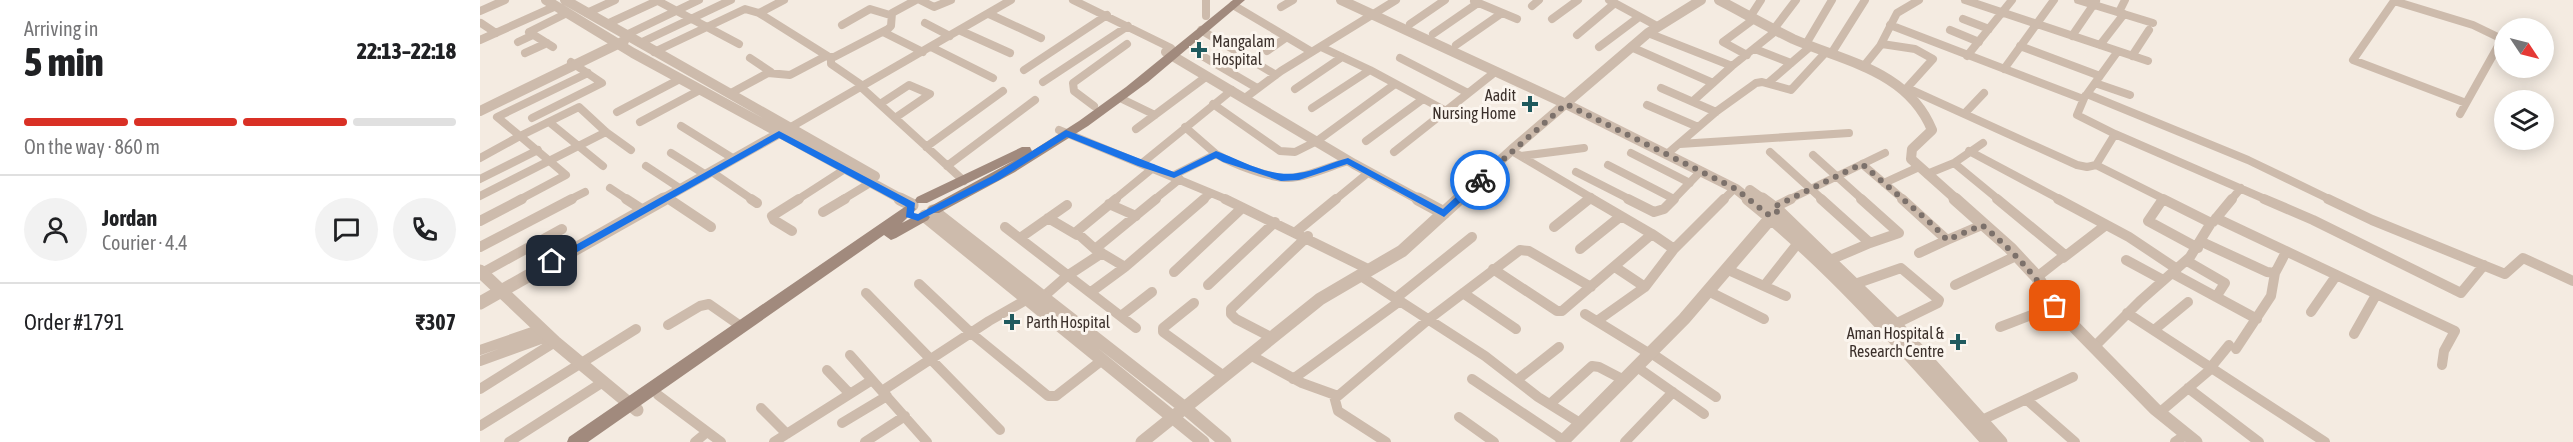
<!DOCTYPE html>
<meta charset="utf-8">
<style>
:root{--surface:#fff;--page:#f2f2f2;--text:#202124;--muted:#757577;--line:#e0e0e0;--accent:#d93025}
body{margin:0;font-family:"Asap Condensed",sans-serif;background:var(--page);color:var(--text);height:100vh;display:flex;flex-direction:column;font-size:22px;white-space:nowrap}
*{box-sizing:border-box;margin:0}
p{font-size:20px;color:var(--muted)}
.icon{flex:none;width:33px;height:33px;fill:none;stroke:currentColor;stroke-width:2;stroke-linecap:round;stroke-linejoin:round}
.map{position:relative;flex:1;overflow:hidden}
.sheet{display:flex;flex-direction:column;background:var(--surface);width:480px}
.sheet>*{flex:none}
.needle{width:39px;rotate:125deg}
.controls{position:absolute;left:2014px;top:18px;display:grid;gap:12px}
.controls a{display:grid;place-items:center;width:60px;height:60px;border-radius:50%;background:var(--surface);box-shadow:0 3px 15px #0003;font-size:30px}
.pin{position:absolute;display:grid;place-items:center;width:51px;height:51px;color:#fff;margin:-26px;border-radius:12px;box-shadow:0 3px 9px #0006}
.courier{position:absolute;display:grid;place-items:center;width:60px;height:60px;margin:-30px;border:4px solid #1a73e8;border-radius:50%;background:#fff;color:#222;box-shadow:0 2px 8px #0007}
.summary em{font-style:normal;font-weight:800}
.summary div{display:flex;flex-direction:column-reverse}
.summary{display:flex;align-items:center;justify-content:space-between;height:102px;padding:0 24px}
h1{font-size:39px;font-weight:800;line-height:45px}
.bar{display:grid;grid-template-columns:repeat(4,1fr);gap:9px 6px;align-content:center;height:72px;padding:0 24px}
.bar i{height:8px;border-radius:4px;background:var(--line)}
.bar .on{background:var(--accent)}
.bar p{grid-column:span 4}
.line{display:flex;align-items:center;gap:15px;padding:0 24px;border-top:2px solid var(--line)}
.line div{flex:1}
.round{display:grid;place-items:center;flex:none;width:63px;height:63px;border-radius:32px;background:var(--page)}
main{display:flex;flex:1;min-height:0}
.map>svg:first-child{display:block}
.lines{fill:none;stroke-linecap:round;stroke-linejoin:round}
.minor-far1{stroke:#cdbbac;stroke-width:8}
.minor{stroke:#cdbbac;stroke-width:10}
.tertiary-far1{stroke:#cdbbac;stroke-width:10}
.tertiary{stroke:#cdbbac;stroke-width:13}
.secondary{fill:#a18a7d;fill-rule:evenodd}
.route{fill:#1a73e8}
.done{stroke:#7c716b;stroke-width:6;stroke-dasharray:0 10.8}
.poi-dot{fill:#1f5a5e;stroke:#fbf5ee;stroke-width:2}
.labels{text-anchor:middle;stroke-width:6;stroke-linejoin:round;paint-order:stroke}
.poi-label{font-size:16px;fill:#3b302b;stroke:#fbf5ee;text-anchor:start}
</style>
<main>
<section class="sheet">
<div class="summary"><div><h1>5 min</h1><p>Arriving in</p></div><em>22:13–22:18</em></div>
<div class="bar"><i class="on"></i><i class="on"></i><i class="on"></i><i></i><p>On the way · 860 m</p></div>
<div class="line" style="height:108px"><a class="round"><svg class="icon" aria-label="person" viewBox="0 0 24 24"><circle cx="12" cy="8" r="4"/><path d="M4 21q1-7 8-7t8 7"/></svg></a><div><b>Jordan</b><p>Courier · 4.4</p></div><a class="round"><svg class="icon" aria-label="chat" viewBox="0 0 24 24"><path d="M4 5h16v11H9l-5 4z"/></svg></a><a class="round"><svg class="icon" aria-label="phone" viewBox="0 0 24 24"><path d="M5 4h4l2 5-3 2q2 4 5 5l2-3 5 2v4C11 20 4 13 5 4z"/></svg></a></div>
<div class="line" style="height:78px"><div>Order #1791</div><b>₹307</b></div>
</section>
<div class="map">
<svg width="2093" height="442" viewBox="0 0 2093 442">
<rect width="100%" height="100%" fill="#f4ebe1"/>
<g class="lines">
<path class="minor-far1" d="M 440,0 L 454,7 L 471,0
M 593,0 L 691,48
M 726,0 L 726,16
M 1129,0 L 1177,26
M 1485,0 L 1668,61
M 1598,0 L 1673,23
M 178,1 L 259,44
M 994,1 L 1037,19
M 753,5 L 832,52
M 1052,6 L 1059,0
M 801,7 L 813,0
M 0,11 L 25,0
M 1639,12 L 1645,0
M 107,13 L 135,0
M 279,13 L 304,0
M 509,14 L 561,38
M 1270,17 L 1281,0
M 1072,19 L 1098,0
M 1483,19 L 1509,29
M 1,23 L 16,33
M 445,23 L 470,36
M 127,24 L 179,0
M 930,24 L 965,0
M 362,25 L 390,9 L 410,15
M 1410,25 L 1603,99
M 1294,29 L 1316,0
M 721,30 L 796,75
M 1470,30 L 1499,42
M 481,31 L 530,53
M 403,32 L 443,52
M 1168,33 L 1252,66 L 1213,101
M 953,34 L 998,3
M 146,35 L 219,0
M 1097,35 L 1135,3
M 1592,36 L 1616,1
M 0,40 L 76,6
M 38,42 L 53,35
M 160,43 L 251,0
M 1326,44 L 1352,0
M 1402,44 L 1435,49 L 1453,59 L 1425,90
M 976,45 L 1022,13
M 1620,45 L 1644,14
M 1540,46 L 1620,76
M 73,47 L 49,32 L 87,13
M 451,47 L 513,78
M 841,47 L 890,70
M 1119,47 L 1159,17
M 1151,47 L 1233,83
M 1275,49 L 1311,63
M 787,51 L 807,37
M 1638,51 L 1607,94 L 1768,160 L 1851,200
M 174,52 L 265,9 L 279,13 L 349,57 L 354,57 L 408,29 L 411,26 L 412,13 L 436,0
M 45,53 L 67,43
M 1351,54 L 1385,0
M 1267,55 L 1243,42 L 1274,19
M 1487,56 L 1532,0
M 1652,56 L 1669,30
M 351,57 L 351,64 L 383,86
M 724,57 L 777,88
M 270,58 L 291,72
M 920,58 L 988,93
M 1252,66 L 1297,30
M 1383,67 L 1400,46 L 1417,13 L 1439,0
M 1524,69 L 1574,0
M 544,70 L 627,15
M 563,82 L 648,26
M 1288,83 L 1331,46
M 1615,83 L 1650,95
M 381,87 L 484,181
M 1181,88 L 1236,112
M 1427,88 L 1597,165 L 1607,167 L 1616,165
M 815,89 L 862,57
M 251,93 L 288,73 L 310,75 L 346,56
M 1605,96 L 1597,115 L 1635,134
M 640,98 L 675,115
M 765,98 L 801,71 L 916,0
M 400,104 L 429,85 L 450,94 L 415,118
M 733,104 L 800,151 L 815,152 L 837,141 L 915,84
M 1167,105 L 1218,127
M 614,106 L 594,91 L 593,83 L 647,44
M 832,108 L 890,70 L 966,111
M 137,112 L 200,79
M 1485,113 L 1504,93
M 1980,114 L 2022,39 L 1993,25 L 1914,1 L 1873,60 L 1986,103
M 52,118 L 122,83 L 91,62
M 69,122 L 123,166
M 160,122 L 220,90
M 201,126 L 254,159
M 311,127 L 531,0
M 656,129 L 727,76
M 579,130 L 748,200
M 886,141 L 943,99
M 1503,143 L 1474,163 L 1519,200
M 1200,144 L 1369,133
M 446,147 L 523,91
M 1032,151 L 1115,200
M 1489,151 L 1581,200
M 914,152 L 1015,72
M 1290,152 L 1343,200
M 191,153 L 226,175
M 1151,153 L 1210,183
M 736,154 C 753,164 788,178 808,178 C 825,178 851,166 868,161
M 1187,154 L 1237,111 L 1276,83 L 1282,82 L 1311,90 L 1346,52
M 1333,155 L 1383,200
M 1041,156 L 1104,148
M 0,158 L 40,136 L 17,117 L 108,73
M 661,164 L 752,90
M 1382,164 L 1424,200
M 1128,165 L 1194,199
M 166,166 L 201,189
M 467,166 L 555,100
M 232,172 L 273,200
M 1096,172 L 1151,200
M 1447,174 L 1474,163
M 694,175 L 736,154 L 705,127
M 0,179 L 58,150
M 1404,183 L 1439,167
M 130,188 L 148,200
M 0,196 L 126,132
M 187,197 L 192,200
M 39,200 L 86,175 L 40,136 L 99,107 L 126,132 L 151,150
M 89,200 L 105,192
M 317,200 L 365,169
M 362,200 L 390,183
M 634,200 L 673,168
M 674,200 L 700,179
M 723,200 L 731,193
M 855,200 L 889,172
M 1107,200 L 1111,197
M 1193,200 L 1221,171
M 1243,200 L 1255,188
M 1308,200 L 1405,153
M 1686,200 L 1616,165 L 1635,134 L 1787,200
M 1751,200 L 1761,188"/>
<path class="minor" d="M 146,199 L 163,210
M 189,199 L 231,227
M 271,199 L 277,203
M 636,199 L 596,232 L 615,249 L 645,267
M 745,199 L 890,270
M 1112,199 L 1172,234
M 1148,199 L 1174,212 L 1184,209 L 1194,199
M 1341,199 L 1390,243 L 1419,233 L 1381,199
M 1422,199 L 1467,240 L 1502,225
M 1517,199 L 1585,255 L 1557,277
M 1578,199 L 1649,237 L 1697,269
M 1683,199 L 1668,221 L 1718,248
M 1784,199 L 1833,220 L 1981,293 L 2004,265
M 1848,199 L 1892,220 L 2025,274 L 2043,258 L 2093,281
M 629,204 L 656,216
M 1295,207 L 1311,199
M 343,212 L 365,199
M 568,218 L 597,235
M 1736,218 L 1975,331 L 1964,351 L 1962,365
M 0,221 L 42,199
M 1733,222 L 1752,199
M 525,227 L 656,328
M 1074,227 L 1109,199
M 312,231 L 294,220 L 292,216 L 319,199
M 817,231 L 856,199
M 540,238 L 587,205
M 1722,242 L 1787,272 L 1795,273
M 0,247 L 92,199
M 615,249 L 676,199
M 1100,249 L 1141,216
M 1439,253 L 1467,240
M 1583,258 L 1626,225
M 1350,260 L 1390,243
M 1646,260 L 1683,280
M 1707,261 L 1745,283 L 1736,297
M 1135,267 L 1165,287
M 1013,269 L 1077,311 L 1082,311 L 1172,234 L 1194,249 L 1244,199
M 1246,269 L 1306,296
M 694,272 L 762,208
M 2,273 L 82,229
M 1692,273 L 1777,319
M 881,276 L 1005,356 L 1058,397 L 1100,423
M 439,284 L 491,333 L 568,396 L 576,396 L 621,361
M 1375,284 L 1421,268 L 1459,300 L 1458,303 L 1415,324
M 728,285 L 795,222
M 1475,285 L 1536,256
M 1284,286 L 1318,243
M 1228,291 L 1284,319
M 611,292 L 645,267 L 724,199
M 386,293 L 520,430
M 983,293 L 1036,329
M 563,297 L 587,276 L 622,253
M 916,298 L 992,237
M 714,303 L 683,328 L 683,332 L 744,376
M 1831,312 L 1856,276
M 1647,313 L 1845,442
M 1105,314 L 1170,354
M 641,316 L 672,292
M 1117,321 L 1165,287 L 1194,249
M 188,325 L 220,306 L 229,304 L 262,327
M 1520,327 L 1575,306
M 1674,330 L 1708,302
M 1874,334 L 1896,295
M 791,337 L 756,319 L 751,314 L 751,309 L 828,236
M 1614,347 L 1660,301 L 1710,257 L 1731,223 L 1683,199
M 1756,349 L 1791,296 L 1795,273 L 1806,252
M 0,350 L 61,329
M 1171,353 L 1236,397
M 370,355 L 447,442
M 770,355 L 822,383 L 858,396 L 949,319 L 1040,250 L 1049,251 L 1111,287
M 0,361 L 69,336
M 1157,367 L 1224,414
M 1731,367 L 1749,345
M 347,370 L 370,394
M 813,379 L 920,301
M 992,379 L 1083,440
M 1037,380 L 1079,347
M 1708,388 L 1779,442
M 0,389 L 75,342
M 402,391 L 509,321 L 546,300
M 178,395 L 241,442
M 854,396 L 858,411 L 906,442
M 1547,400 L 1595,442
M 1070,404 L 1112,366 L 1119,367 L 1144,380
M 281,408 L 307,434
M 1679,413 L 1732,368
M 979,417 L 1014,442
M 1502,420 L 1593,377
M 362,423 L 407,396
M 0,426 L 156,329
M 29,442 L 123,382
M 215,442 L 227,432
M 294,442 L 392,380
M 385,442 L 425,416
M 1145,442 L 1193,392
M 1695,442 L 1707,434"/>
<path class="tertiary-far1" d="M 66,0 L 153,53 L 423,200
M 85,0 L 395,176
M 861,0 L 1086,104 L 1256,189 L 1270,200
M 1239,0 C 1264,13 1288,27 1313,39 C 1366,62 1428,71 1452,130 L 1432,149 L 1431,159 L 1477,200
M 686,52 L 874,164 L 940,200
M 0,111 L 144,41
M 1270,190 L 1284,200
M 181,200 L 305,130
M 977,200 L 1035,147 L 1168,33 L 1221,0"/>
<path class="tertiary" d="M 420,199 L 432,205
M 938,199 L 964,213
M 1268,199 C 1357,270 1432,358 1508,442
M 1282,199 L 1298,211 L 1415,324 L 1521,442
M 1475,199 L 1530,248 L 1557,277 L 1576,308 L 1675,409 L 1716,442
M 453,211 L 705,408 L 745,442
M 445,216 L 723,442
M 0,271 L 75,342 L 157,410
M 0,303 L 184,199
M 662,442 L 840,299 L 922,251 L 979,199
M 1082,442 L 1204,319 L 1295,213"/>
<path class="secondary" d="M 753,0 L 765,0 L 668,82 L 608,126 L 535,172 L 459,213 L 449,213 L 447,210 L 449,207 L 535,160 L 447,203 L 437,203 L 435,200 L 437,197 L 542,147 L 550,147 L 552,151 L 599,121 L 646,87 Z
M 429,204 L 436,209 L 422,223 L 443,212 L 450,217 L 448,220 L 416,238 L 411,240 L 404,235 L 108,442 L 87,442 L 89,437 Z"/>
</g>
<path class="route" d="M 586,130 L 694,172 L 736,151 C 761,160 790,178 818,173 C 835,171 852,162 868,158 L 963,209 L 997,177 L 1000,176 L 1005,180 L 964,217 L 867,164 L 819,180 L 801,181 L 743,162 L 736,158 L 694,178 L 658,166 L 587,137 L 519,180 L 438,221 L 426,217 L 427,207 L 299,138 L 76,264 L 69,264 L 67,261 L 299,131 L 435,203 L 434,213 L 438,214 L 512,176 Z"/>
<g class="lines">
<path class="done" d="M 1000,180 L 1086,104 L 1256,189 L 1290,216 L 1298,211 L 1294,207 L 1382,164 L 1454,226 L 1467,240 L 1502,225 C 1532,250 1554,273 1575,306"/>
</g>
<g class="poi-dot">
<path d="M716 41h6v6h6v6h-6v6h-6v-6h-6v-6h6z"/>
<path d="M1047 95h6v6h6v6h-6v6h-6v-6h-6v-6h6z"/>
<path d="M529 313h6v6h6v6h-6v6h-6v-6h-6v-6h6z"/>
<path d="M1475 333h6v6h6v6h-6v6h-6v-6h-6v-6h6z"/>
</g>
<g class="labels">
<g class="poi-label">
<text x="732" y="47">Mangalam<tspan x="732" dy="18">Hospital</tspan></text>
<text x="1036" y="101" text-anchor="end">Aadit<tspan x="1036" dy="18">Nursing Home</tspan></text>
<text x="546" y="328">Parth Hospital</text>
<text x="1464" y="339" text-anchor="end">Aman Hospital &amp;<tspan x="1464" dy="18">Research Centre</tspan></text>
</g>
</g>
</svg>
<div class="controls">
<a><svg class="needle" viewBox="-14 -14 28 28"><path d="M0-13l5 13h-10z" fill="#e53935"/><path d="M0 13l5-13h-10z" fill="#757577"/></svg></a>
<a><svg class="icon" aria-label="layers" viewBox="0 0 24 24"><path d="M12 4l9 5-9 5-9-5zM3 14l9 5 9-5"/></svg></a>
</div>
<div class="pin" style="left:1575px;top:306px;background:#ea580c"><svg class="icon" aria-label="bag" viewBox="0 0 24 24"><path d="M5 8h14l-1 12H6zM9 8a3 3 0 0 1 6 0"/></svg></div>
<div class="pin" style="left:72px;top:261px;background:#1f2937"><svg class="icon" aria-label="home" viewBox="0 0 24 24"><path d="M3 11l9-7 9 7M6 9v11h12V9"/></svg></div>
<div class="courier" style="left:1000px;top:180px"><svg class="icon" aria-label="bike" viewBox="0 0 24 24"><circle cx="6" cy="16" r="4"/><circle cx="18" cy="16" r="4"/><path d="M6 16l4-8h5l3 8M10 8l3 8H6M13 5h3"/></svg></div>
</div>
</main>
